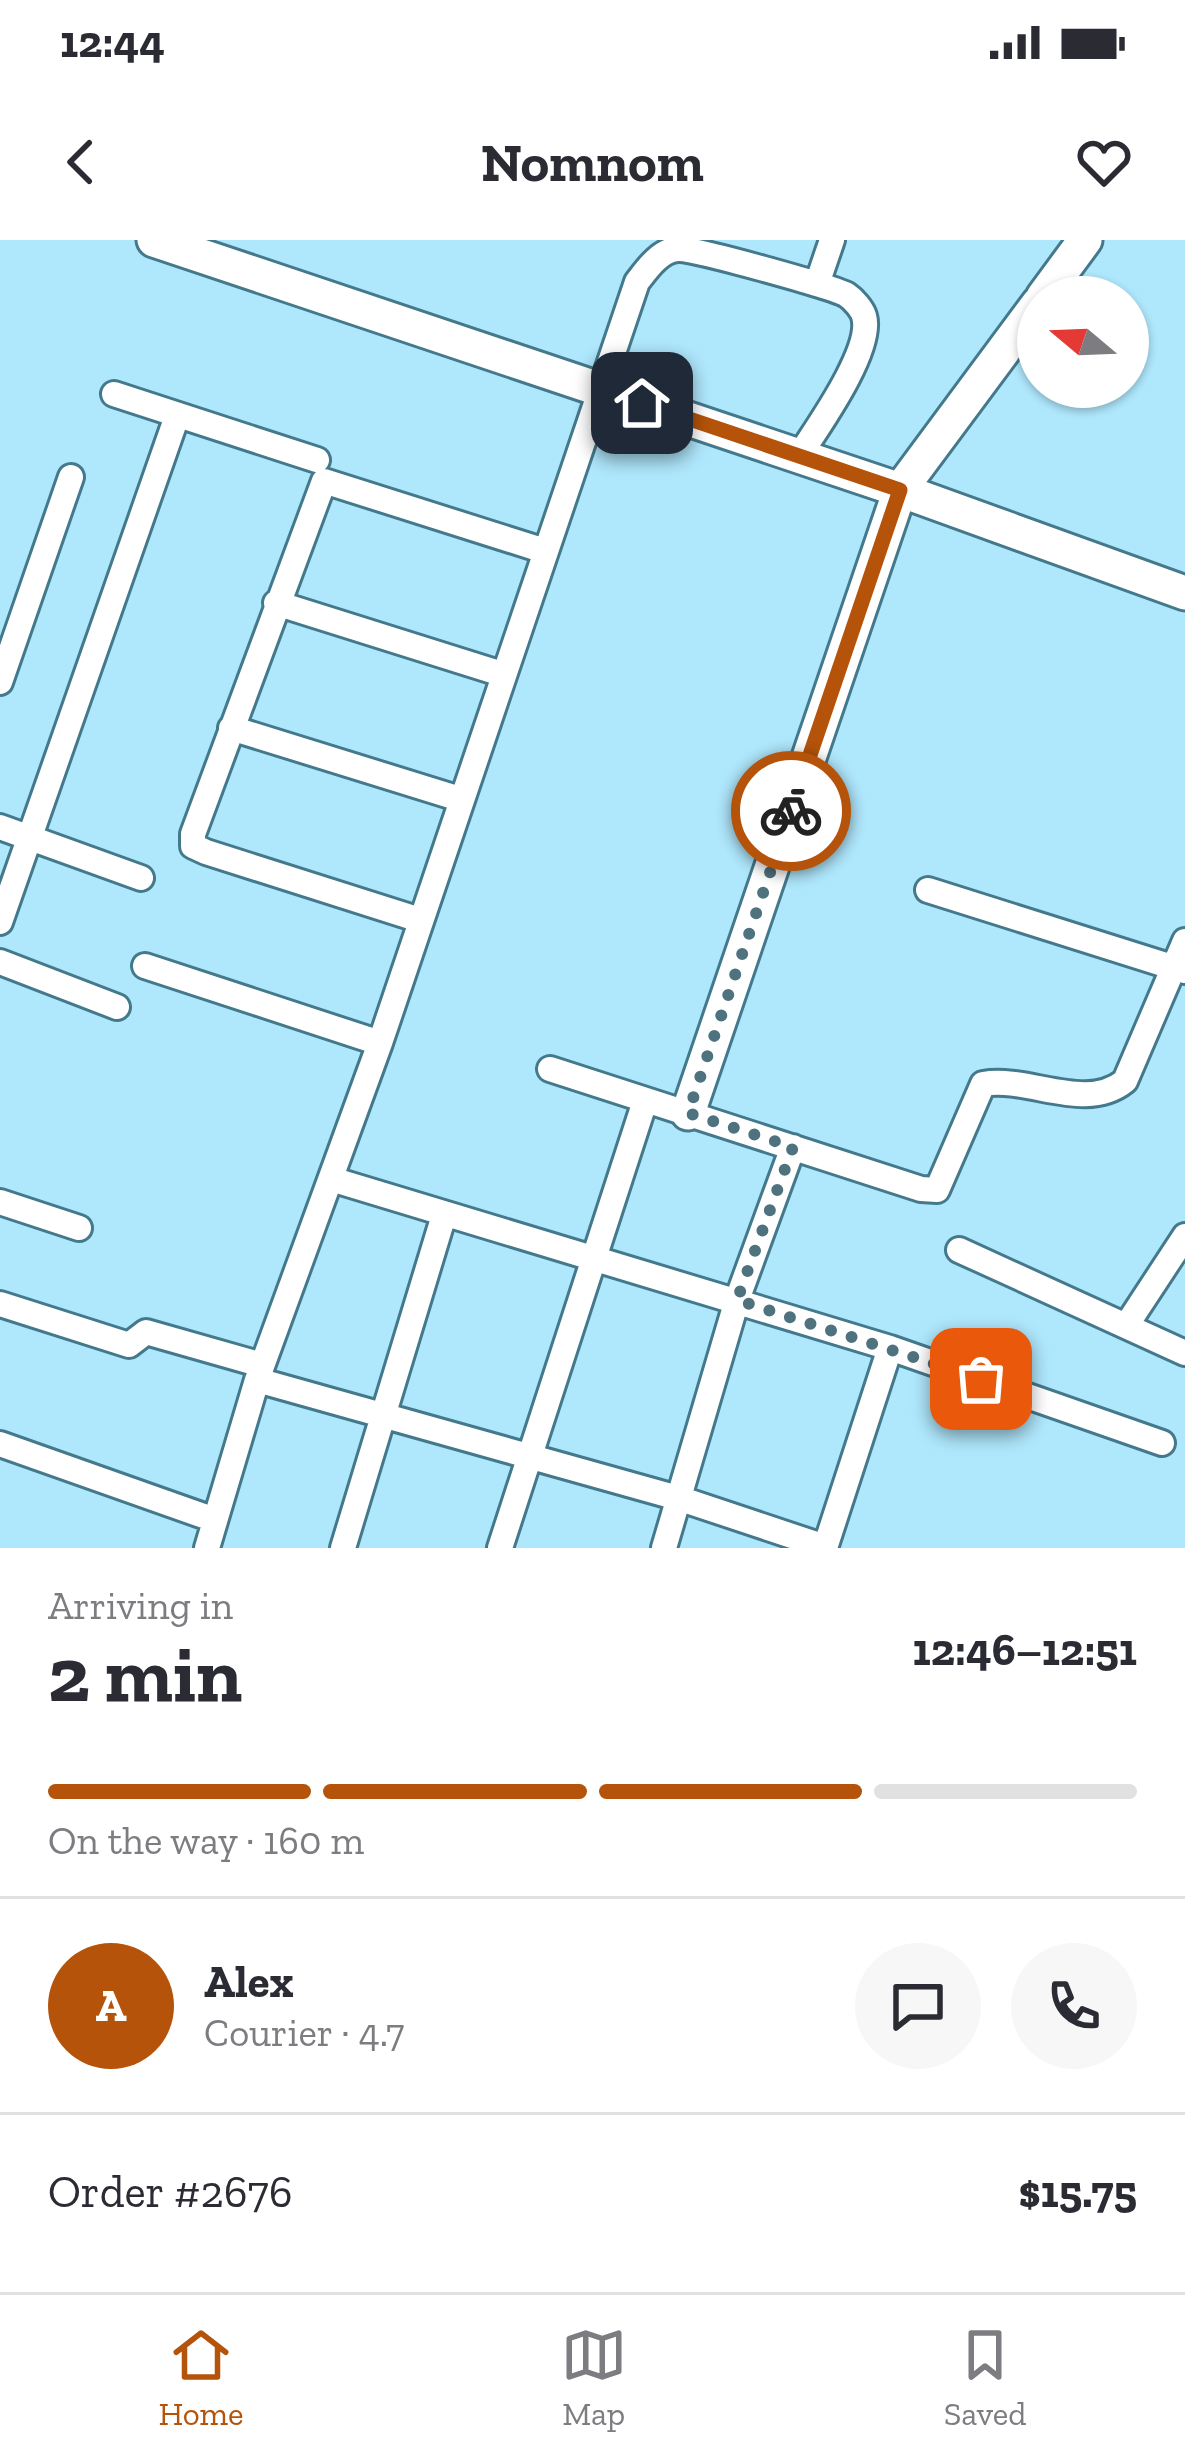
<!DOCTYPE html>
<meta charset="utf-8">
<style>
:root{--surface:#fff;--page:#f7f7f7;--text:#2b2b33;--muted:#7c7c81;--line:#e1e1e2;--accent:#b45309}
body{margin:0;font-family:"Zilla Slab",serif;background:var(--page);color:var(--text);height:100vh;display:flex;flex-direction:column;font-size:45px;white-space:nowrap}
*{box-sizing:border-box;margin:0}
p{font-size:39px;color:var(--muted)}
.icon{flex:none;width:66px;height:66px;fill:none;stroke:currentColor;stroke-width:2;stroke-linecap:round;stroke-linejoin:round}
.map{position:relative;height:1308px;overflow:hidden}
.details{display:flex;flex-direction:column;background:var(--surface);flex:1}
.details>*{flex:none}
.needle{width:78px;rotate:289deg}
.controls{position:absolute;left:1017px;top:36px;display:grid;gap:24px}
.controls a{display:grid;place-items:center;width:132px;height:132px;border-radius:50%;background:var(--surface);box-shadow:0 3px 9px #0004;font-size:60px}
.pin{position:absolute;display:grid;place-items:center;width:102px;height:102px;color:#fff;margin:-51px;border-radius:24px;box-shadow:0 6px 18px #0006}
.courier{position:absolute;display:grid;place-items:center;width:120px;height:120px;margin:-60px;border:9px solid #b45309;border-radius:50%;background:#fff;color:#222;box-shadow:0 3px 15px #0007}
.head em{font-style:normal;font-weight:700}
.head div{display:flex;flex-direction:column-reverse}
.head{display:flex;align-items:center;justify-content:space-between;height:204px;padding:0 48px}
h1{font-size:78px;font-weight:700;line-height:90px}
.bar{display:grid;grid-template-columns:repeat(4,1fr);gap:18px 12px;align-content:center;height:144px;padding:0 48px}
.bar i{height:15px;border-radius:9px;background:var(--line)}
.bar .on{background:var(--accent)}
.bar p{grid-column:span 4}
.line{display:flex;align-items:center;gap:30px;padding:0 48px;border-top:3px solid var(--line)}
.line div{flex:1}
.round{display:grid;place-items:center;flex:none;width:126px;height:126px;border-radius:63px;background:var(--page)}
.status{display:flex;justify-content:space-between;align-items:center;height:84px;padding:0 60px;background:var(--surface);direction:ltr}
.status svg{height:33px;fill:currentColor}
header{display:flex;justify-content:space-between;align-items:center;height:156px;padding:0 48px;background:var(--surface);font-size:54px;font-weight:700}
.tabs{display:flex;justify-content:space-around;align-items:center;height:168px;border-top:3px solid var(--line);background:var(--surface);font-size:33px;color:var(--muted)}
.tabs a{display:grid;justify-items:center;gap:6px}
.tabs .on{color:var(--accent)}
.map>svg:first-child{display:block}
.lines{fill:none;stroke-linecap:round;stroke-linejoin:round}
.street-casing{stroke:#44798c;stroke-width:30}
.secondary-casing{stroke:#44798c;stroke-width:39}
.street{stroke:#fff;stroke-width:24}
.secondary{stroke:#fff;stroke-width:33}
.done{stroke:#4f727f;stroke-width:12;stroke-dasharray:0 21.6}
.route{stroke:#b45309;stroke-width:15}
</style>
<div class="status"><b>12:44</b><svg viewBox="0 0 49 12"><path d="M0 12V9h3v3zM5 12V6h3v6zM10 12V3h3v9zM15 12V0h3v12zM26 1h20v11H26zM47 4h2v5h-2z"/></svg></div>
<header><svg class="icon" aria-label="back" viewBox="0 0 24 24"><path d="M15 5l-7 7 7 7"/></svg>Nomnom<svg class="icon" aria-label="heart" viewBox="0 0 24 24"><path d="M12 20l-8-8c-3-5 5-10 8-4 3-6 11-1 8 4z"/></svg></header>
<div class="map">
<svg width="1185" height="1308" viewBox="0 0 1185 1308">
<rect width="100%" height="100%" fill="#afe7fc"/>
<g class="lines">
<defs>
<path id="street" d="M 817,44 L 832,0
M 114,154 L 317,220
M 276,363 L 502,434
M 0,442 L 71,237
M 231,488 L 460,559
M 0,587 L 141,638
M 928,650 L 1185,731
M 420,680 L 206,612 L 193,606 L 193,594 L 324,241 L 545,311
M 0,682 L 177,176
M 0,722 L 117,767
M 145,726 L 380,803
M 550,829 L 921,949 L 937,950 L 983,844 C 1030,836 1085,873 1125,841 L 1185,701
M 331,939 L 890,1108 L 1162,1203
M 0,962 L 79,988
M 959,1010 L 1185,1113
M 0,1064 L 129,1105 L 146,1092 L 262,1125
M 1126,1086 L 1185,996
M 257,1140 L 678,1258 L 825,1307
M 0,1204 L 215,1280
M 207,1308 L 257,1140 L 380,803 L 637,42 C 647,29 660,10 678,9 C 693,8 833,47 847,55 C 853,59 862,69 864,76 C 874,109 817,188 799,216
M 343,1308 L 444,975
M 500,1308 L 645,861
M 664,1308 L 737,1060 L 793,907
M 825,1308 L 890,1108"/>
<path id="secondary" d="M 154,0 L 900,250 L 1185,353
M 1043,57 L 1085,0
M 688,873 L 900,250 L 1038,64"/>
</defs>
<use href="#street" class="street-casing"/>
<use href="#secondary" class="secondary-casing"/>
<use href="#street" class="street"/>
<use href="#secondary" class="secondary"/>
</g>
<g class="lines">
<path class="done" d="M 791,571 L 688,873 L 793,907 L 737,1060 L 981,1139"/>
<path class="route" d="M 642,163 L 900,250 L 791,571"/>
</g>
</svg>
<div class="controls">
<a><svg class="needle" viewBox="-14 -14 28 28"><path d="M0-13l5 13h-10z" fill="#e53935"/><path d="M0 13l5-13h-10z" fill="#7c7c81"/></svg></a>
</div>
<div class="pin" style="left:981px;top:1139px;background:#ea580c"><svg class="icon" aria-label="bag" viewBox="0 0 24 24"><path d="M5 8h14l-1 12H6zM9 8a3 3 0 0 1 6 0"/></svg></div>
<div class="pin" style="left:642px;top:163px;background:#1f2937"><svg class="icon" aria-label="home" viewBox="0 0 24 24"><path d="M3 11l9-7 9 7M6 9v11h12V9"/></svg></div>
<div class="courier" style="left:791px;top:571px"><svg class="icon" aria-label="bike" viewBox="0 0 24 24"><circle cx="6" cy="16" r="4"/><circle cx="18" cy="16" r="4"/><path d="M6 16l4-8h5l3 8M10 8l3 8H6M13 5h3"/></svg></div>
</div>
<section class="details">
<div class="head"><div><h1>2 min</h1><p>Arriving in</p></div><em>12:46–12:51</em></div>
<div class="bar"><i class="on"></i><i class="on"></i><i class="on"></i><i></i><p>On the way · 160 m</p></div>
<div class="line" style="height:216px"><b class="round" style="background:var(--accent);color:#fff">A</b><div><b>Alex</b><p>Courier · 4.7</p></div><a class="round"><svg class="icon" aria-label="chat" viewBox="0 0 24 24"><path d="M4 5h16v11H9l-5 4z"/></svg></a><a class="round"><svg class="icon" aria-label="phone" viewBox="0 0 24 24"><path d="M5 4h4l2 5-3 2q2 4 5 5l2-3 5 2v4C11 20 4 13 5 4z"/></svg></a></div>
<div class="line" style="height:156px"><div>Order #2676</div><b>$15.75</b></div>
</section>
<nav class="tabs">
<a class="on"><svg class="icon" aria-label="home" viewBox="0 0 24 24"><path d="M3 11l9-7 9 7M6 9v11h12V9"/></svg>Home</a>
<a><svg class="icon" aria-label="map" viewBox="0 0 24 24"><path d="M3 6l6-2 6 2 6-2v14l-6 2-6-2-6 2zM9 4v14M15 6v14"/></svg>Map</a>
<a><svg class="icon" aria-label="saved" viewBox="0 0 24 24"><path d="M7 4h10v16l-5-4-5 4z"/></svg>Saved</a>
</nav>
